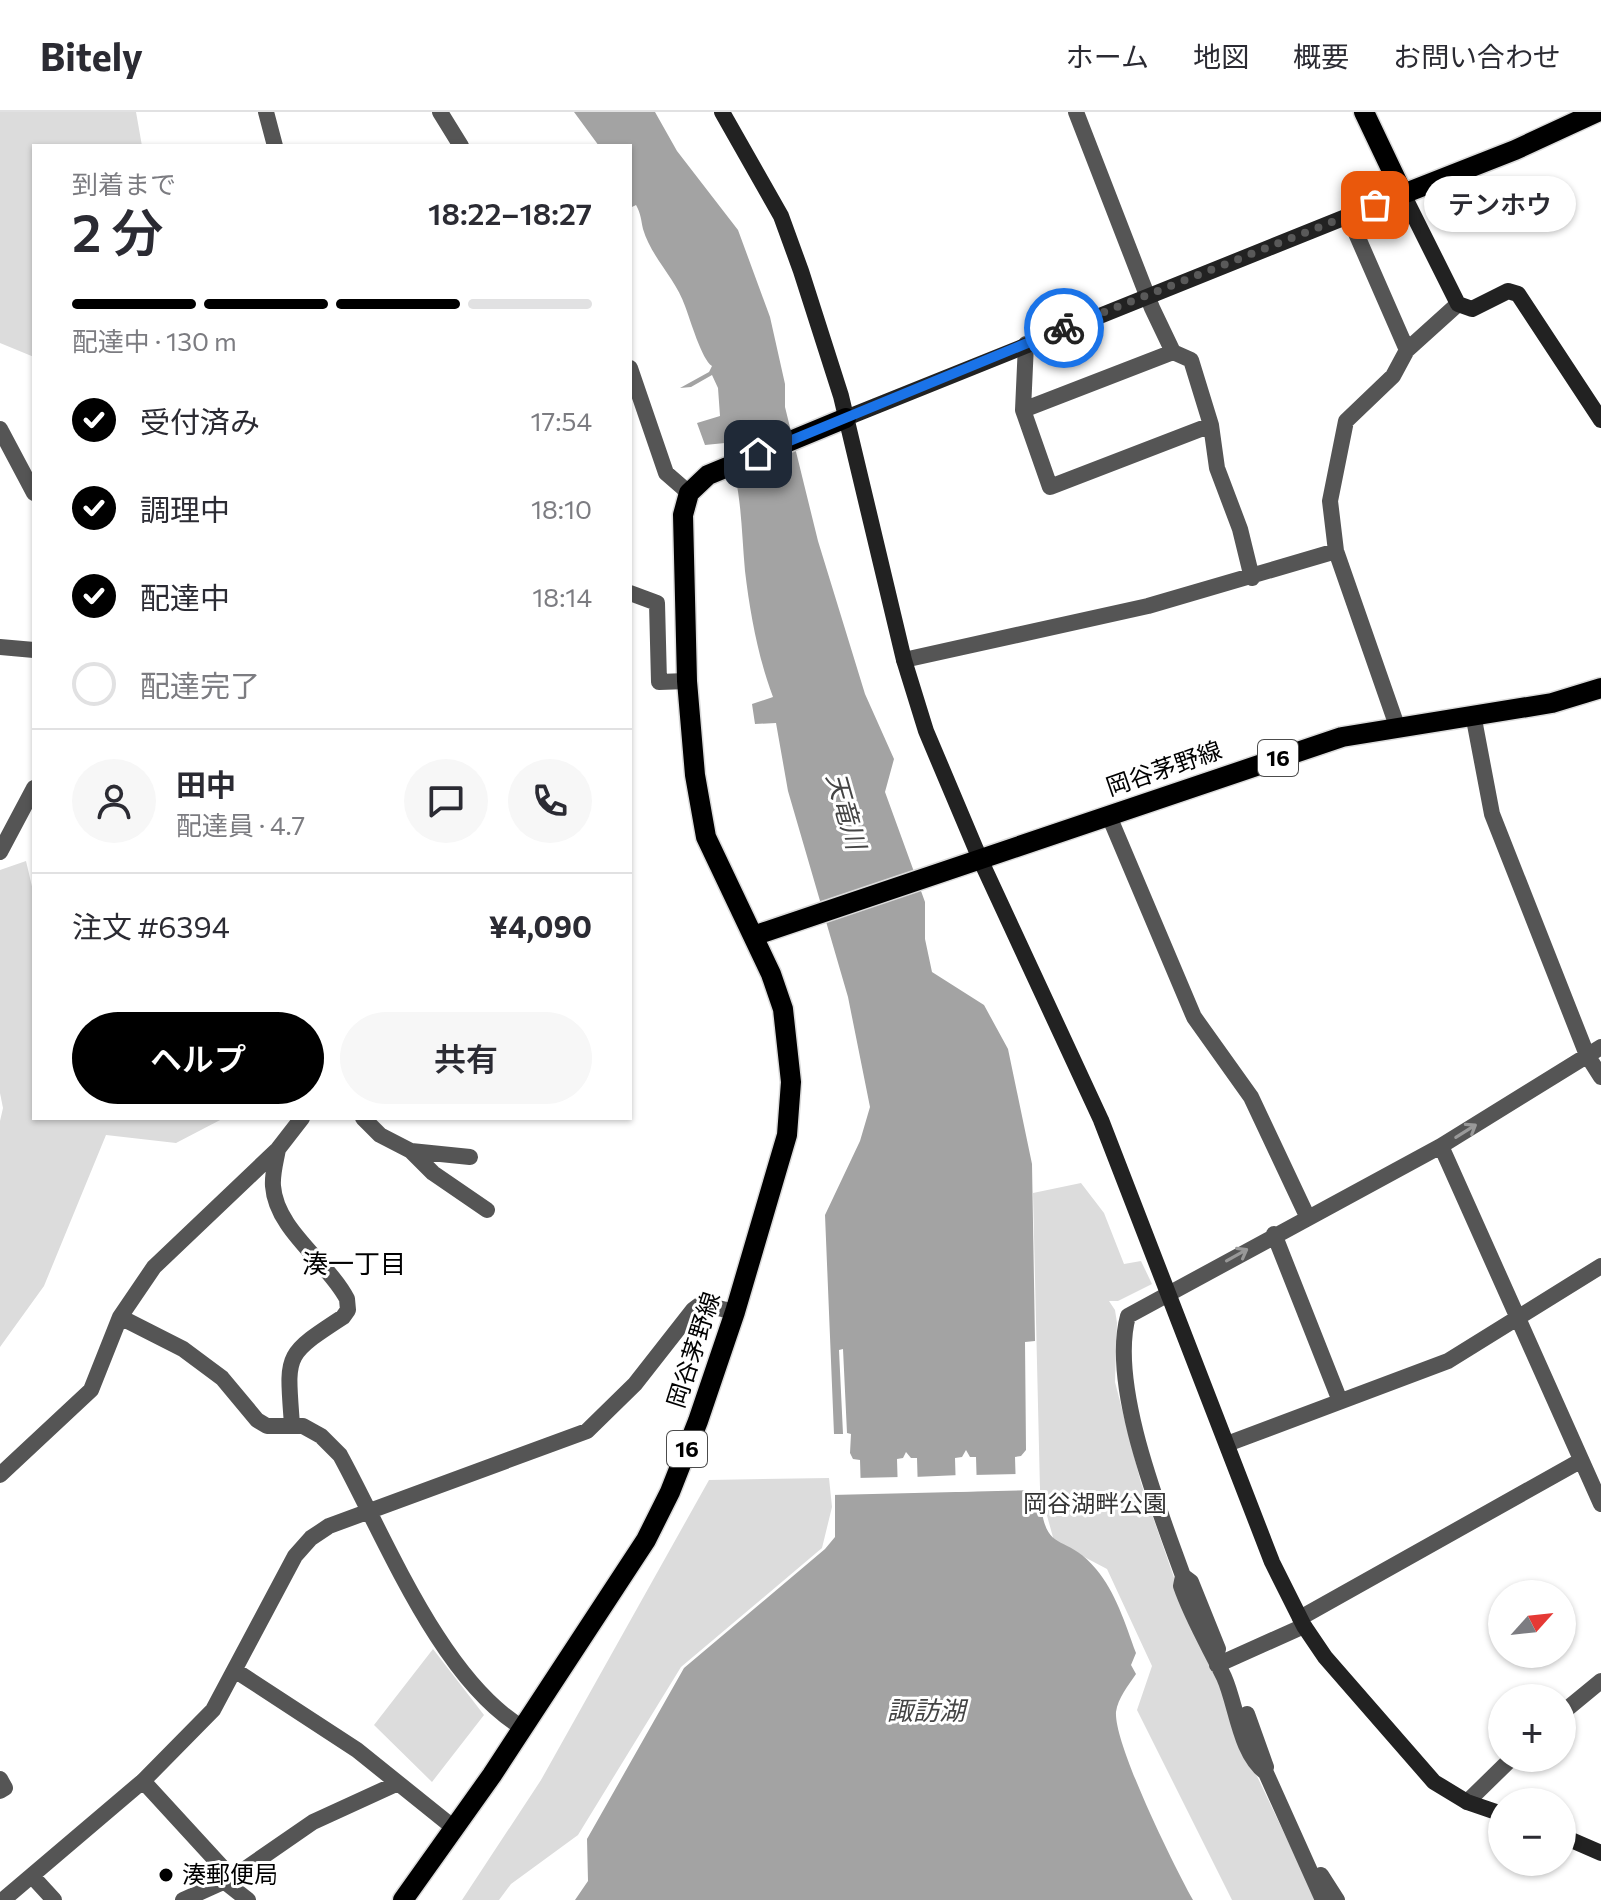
<!DOCTYPE html>
<html lang="ja">
<meta charset="utf-8">
<style>
:root{--surface:#fff;--page:#f7f7f7;--text:#2b2b33;--muted:#7c7c81;--line:#e1e1e2;--accent:#000}
body{margin:0;font-family:Commissioner,"Noto Sans JP",sans-serif;background:var(--page);color:var(--text);height:100vh;display:flex;flex-direction:column;font-size:30px;white-space:nowrap}
*{box-sizing:border-box;margin:0}
p{font-size:26px;color:var(--muted)}
.icon{flex:none;width:44px;height:44px;fill:none;stroke:currentColor;stroke-width:2;stroke-linecap:round;stroke-linejoin:round}
.map{position:relative;flex:1;overflow:hidden}
.sheet{position:absolute;left:32px;top:32px;width:600px;height:976px;display:flex;flex-direction:column;background:var(--surface);border-radius:0px;box-shadow:0 2px 6px #0004}
.sheet>*{flex:none}
.needle{width:52px;rotate:63deg}
.buttons{position:absolute;left:1488px;top:1468px;display:grid;gap:16px}
.buttons a{display:grid;place-items:center;width:88px;height:88px;border-radius:50%;background:var(--surface);box-shadow:0 2px 6px #0004;font-size:40px}
.pin{position:absolute;display:grid;place-items:center;width:68px;height:68px;color:#fff;margin:-34px;border-radius:16px;box-shadow:0 4px 12px #0006}
.courier{position:absolute;display:grid;place-items:center;width:80px;height:80px;margin:-40px;border:6px solid #1a73e8;border-radius:50%;background:#fff;color:#222;box-shadow:0 2px 10px #0007}
.bubble{position:absolute;height:56px;border-radius:28px;background:var(--surface);box-shadow:0 2px 6px #0004;font-size:26px;font-weight:600;line-height:56px;text-align:center}
.head em{font-style:normal;font-weight:600}
.head div{display:flex;flex-direction:column-reverse}
.head{display:flex;align-items:center;justify-content:space-between;height:136px;padding:0 40px}
h1{font-size:52px;font-weight:600;line-height:60px}
.bar{display:grid;grid-template-columns:repeat(4,1fr);gap:12px 8px;align-content:center;height:96px;padding:0 40px}
.bar i{height:10px;border-radius:6px;background:var(--line)}
.bar .active{background:var(--accent)}
.bar p{grid-column:span 4}
.line{display:flex;align-items:center;gap:20px;padding:0 40px;border-top:2px solid var(--line)}
.line div{flex:1}
.round{display:grid;place-items:center;flex:none;width:84px;height:84px;border-radius:42px;background:var(--page)}
ol{padding:0 40px;list-style:none}
li{display:flex;align-items:center;gap:24px;height:88px}
li p{margin-inline-start:auto}
li .icon{padding:8px;border-radius:50%;background:var(--accent);color:#fff;stroke-width:4}
li:last-child{color:var(--muted)}
li i{width:44px;height:44px;border:4px solid var(--line);border-radius:50%}
.primary-button{display:flex;gap:16px;margin-top:auto;padding:16px 40px}
.primary-button a{flex:1;height:92px;border-radius:48px;background:var(--accent);color:#fff;font-size:32px;font-weight:600;line-height:92px;text-align:center}
.primary-button a+a{background:var(--page);color:var(--text)}
header{display:flex;align-items:center;gap:48px;box-sizing:border-box;height:112px;padding:0 40px;background:var(--surface);border-bottom:2px solid var(--line)}
header strong{font-size:38px}
nav{display:flex;gap:44px;margin-inline-start:auto;font-size:28px}
.map>svg:first-child{display:block}
.green{fill:#dcdcdc}
.water{fill:#a3a3a3;fill-rule:evenodd}
.pier{fill:#fff}
.lines{fill:none;stroke-linecap:round;stroke-linejoin:round}
.primary-casing{stroke:#dbdbdb;stroke-width:23}
.street{stroke:#555;stroke-width:16}
.secondary{stroke:#222;stroke-width:16}
.primary{stroke:#000;stroke-width:20}
.oneway{stroke:#999}
.done{stroke:#595959;stroke-width:8;stroke-dasharray:0 14.4}
.route{stroke:#1a73e8;stroke-width:10}
.poi-dot{fill:#000;stroke:#fff;stroke-width:3}
.labels{text-anchor:middle;stroke-width:6;stroke-linejoin:round;paint-order:stroke}
.shield{fill:#fff;stroke:#4c4c4c;stroke-width:2}
.shield-label{font-size:22px;font-weight:bold;fill:#000}
.street-label{font-size:24px;fill:#000;stroke:#fff}
.park-label{font-size:24px;fill:#333;stroke:#fff}
.poi-label{font-size:24px;fill:#000;stroke:#fff;text-anchor:start}
.water-label{font-size:26px;font-style:italic;fill:#444;stroke:#fff}
.neighbourhood-label{font-size:26px;fill:#000;stroke:#fff}
</style>
<header>
<strong>Bitely</strong>
<nav><a>ホーム</a><a>地図</a><a>概要</a><a>お問い合わせ</a></nav>
</header>
<div class="map">
<svg width="1601" height="1788" viewBox="0 0 1601 1788">
<rect width="100%" height="100%" fill="#fff"/>
<path class="green" d="M 0,0 L 136,0 L 142,34 L 34,34 L 34,245 L 0,231 Z
M 26,749 L 34,783 L 34,1006 L 224,1006 L 176,1031 L 106,1023 L 44,1174 L 0,1235 L 0,1009 L 3,996 L 0,981 L 0,758 Z
M 1081,1071 L 1104,1101 L 1124,1152 L 1141,1149 L 1152,1172 L 1118,1189 L 1109,1189 L 1115,1198 L 1117,1211 L 1115,1270 L 1141,1371 L 1192,1517 L 1221,1571 L 1236,1620 L 1316,1788 L 1232,1788 L 1137,1598 L 1152,1554 L 1107,1457 L 1054,1429 L 1040,1378 L 1033,1081 Z
M 829,1366 L 832,1395 L 822,1436 L 681,1555 L 578,1723 L 511,1772 L 499,1788 L 462,1788 L 541,1668 L 709,1368 Z
M 433,1537 L 484,1603 L 432,1670 L 374,1613 Z"/>
<path class="water" d="M 574,0 L 655,0 L 677,39 L 738,118 L 770,205 L 785,272 L 785,295 L 818,429 L 865,582 L 894,647 L 885,680 L 925,790 L 925,827 L 932,860 L 984,893 L 1008,937 L 1032,1052 L 1035,1229 L 1025,1230 L 1026,1338 L 1021,1344 L 1015,1345 L 1016,1378 L 1040,1378 C 1043,1447 1063,1417 1096,1457 C 1116,1481 1125,1511 1136,1541 L 1131,1553 L 1136,1562 C 1128,1574 1118,1586 1116,1600 C 1114,1633 1175,1756 1193,1788 L 575,1788 L 588,1769 L 587,1727 L 684,1556 L 825,1437 L 835,1425 L 835,1382 L 861,1381 L 860,1348 L 853,1347 L 850,1341 L 851,1322 L 847,1321 L 843,1237 L 839,1238 L 843,1322 L 834,1322 L 825,1103 L 860,1029 L 870,995 L 848,885 L 788,679 L 776,611 L 755,612 L 752,592 L 773,585 C 758,545 750,501 745,459 C 741,416 742,371 725,331 L 705,333 L 697,311 L 720,304 L 718,276 L 712,263 L 691,275 L 680,276 L 709,260 L 712,254 C 702,248 690,207 685,194 C 676,167 651,145 643,117 C 641,108 641,102 636,93 L 630,96 L 630,34 L 599,34 ZM 966,1338 L 970,1345 L 976,1345 L 977,1379 L 956,1380 L 955,1346 L 962,1345 ZM 906,1340 L 911,1346 L 917,1346 L 918,1380 L 898,1381 L 897,1347 L 903,1346 Z"/>
<path class="pier" d="M 1019,1362 L 1020,1374 L 1040,1374 L 1040,1378 L 831,1383 L 834,1378 L 857,1378 L 856,1366 L 901,1365 L 902,1377 L 914,1377 L 914,1365 L 960,1363 L 960,1376 L 974,1375 L 973,1363 Z"/>
<g class="lines">
<defs>
<path id="primary" d="M 1364,0 L 1403,82 L 1515,38 L 1597,0
M 753,824 L 1342,625 L 1552,591 L 1601,576
M 403,1788 L 492,1663 L 646,1428 L 670,1380 L 698,1309 L 735,1200 L 787,1023 L 791,970 L 783,897 L 771,862 L 706,725 L 695,663 L 687,569 L 683,403 L 689,381 L 708,363 L 846,306"/>
</defs>
<use href="#primary" class="primary-casing"/>
<path class="street" d="M 266,0 L 275,34
M 440,0 L 461,34
M 1076,0 L 1152,196 L 1173,240 L 1191,248 L 1211,313 L 1217,356 L 1240,417 L 1252,466
M 1348,103 L 1407,238
M 1173,240 L 1023,298 L 1050,375 L 1211,313
M 630,256 L 666,361 L 689,381
M 1023,298 L 1026,232
M 0,317 L 34,381
M 630,481 L 657,491 L 659,570 L 687,569
M 0,535 L 34,538
M 904,548 L 1148,494 L 1336,439
M 1473,602 L 1492,702 L 1587,943 L 1601,965
M 1397,614 L 1336,439 L 1330,389 L 1346,309 L 1393,264 L 1407,238 L 1458,192
M 1109,704 L 1194,905 L 1251,985 L 1307,1104
M 0,740 L 34,676
M 363,1006 L 380,1023 L 411,1039 L 433,1061 L 487,1098
M 1441,1034 L 1601,1392
M 278,1037 C 276,1049 272,1062 273,1074 C 276,1118 328,1150 347,1187 L 348,1198 L 343,1205 C 283,1244 287,1242 292,1313
M 411,1039 L 470,1045
M 1274,1122 L 1340,1289
M 120,1205 L 183,1237 L 222,1266 L 257,1308 L 267,1314 L 303,1314 L 321,1324 L 340,1343 C 385,1425 441,1568 523,1616
M 1227,1332 L 1448,1249 L 1601,1154
M 0,1363 L 91,1278 L 120,1205 L 154,1155 L 278,1037 L 302,1006
M 1183,1464 L 1191,1470 L 1218,1537
M 1300,1506 L 1580,1349
M 1217,1553 L 1304,1514
M 236,1559 L 357,1638 L 454,1716
M 1562,1601 L 1601,1569
M 1247,1602 L 1266,1655
M 0,1667 L 5,1676 L 0,1679
M 143,1669 L 232,1766
M 1467,1690 L 1512,1646
M 1321,1763 L 1337,1788
M 32,1764 L 54,1788
M 225,1770 L 248,1788
M 3,1788 L 143,1669 L 213,1598 L 295,1444 L 311,1426 L 329,1414 L 587,1319 L 635,1272 L 693,1198 L 701,1192 L 735,1200
M 183,1788 L 232,1766 L 313,1710 L 396,1672
M 1323,1788 L 1266,1661 C 1239,1640 1237,1594 1224,1565 C 1209,1534 1192,1506 1181,1474 L 1183,1464 C 1159,1397 1109,1273 1128,1204 L 1441,1034 L 1601,935"/>
<path class="secondary" d="M 722,0 L 781,104 L 801,159 L 841,284 L 904,548 L 926,619 L 980,747 L 1101,1008 L 1272,1450 L 1304,1514 L 1325,1545 L 1434,1670 L 1467,1690 L 1502,1702
M 846,306 L 1403,82 L 1458,192 L 1472,197 L 1508,179 L 1518,182 L 1601,308
M 1562,1724 L 1601,1741"/>
<use href="#primary" class="primary"/>
</g>
<defs><path id="oneway-shaft" d="M-6 0H5M1.5-3L5.5 0L1.5 3" fill="none" stroke-width="1.6" stroke-linecap="round" stroke-linejoin="round" transform="scale(2)"/></defs>
<g class="oneway">
<use href="#oneway-shaft" transform="translate(1466 1019) rotate(-32)"/>
<use href="#oneway-shaft" transform="translate(1237 1143) rotate(-29)"/>
</g>
<g class="lines">
<path class="done" d="M 1064,216 L 1375,93"/>
<path class="route" d="M 758,342 L 1064,216"/>
</g>
<circle class="poi-dot" cx="166" cy="1763" r="8"/>
<g class="labels">
<g class="shield">
<rect x="1258" y="628" width="40" height="36" rx="6"/>
<rect x="667" y="1319" width="40" height="36" rx="6"/>
</g>
<g class="shield-label">
<text x="1278" y="654">16</text>
<text x="687" y="1345">16</text>
</g>
<g class="street-label">
<text transform="translate(1164 657) rotate(-19)" y="8">岡谷茅野線</text>
<text transform="translate(694 1238) rotate(-72)" y="8">岡谷茅野線</text>
</g>
<g class="park-label">
<text x="1095" y="1400">岡谷湖畔公園</text>
</g>
<g class="poi-label">
<text x="182" y="1771">湊郵便局</text>
</g>
<g class="water-label">
<text transform="translate(846 699) rotate(74)" y="9">天竜川</text>
<text x="926" y="1608">諏訪湖</text>
</g>
<g class="neighbourhood-label">
<text x="354" y="1161">湊一丁目</text>
</g>
</g>
</svg>
<div class="buttons">
<a><svg class="needle" viewBox="-14 -14 28 28"><path d="M0-13l5 13h-10z" fill="#e53935"/><path d="M0 13l5-13h-10z" fill="#7c7c81"/></svg></a>
<a>+</a>
<a>−</a>
</div>
<div class="pin" style="left:1375px;top:93px;background:#ea580c"><svg class="icon" aria-label="bag" viewBox="0 0 24 24"><path d="M5 8h14l-1 12H6zM9 8a3 3 0 0 1 6 0"/></svg></div>
<div class="pin" style="left:758px;top:342px;background:#1f2937"><svg class="icon" aria-label="home" viewBox="0 0 24 24"><path d="M3 11l9-7 9 7M6 9v11h12V9"/></svg></div>
<div class="courier" style="left:1064px;top:216px"><svg class="icon" aria-label="bike" viewBox="0 0 24 24"><circle cx="6" cy="16" r="4"/><circle cx="18" cy="16" r="4"/><path d="M6 16l4-8h5l3 8M10 8l3 8H6M13 5h3"/></svg></div>
<div class="bubble" style="left:1424px;top:64px;width:152px">テンホウ</div>
<section class="sheet">
<div class="head"><div><h1>2 分</h1><p>到着まで</p></div><em>18:22–18:27</em></div>
<div class="bar"><i class="active"></i><i class="active"></i><i class="active"></i><i></i><p>配達中 · 130 m</p></div>
<ol>
<li><svg class="icon" aria-label="check" viewBox="0 0 24 24"><path d="M5 12l5 5 9-10"/></svg>受付済み<p>17:54</p></li>
<li><svg class="icon" aria-label="check" viewBox="0 0 24 24"><path d="M5 12l5 5 9-10"/></svg>調理中<p>18:10</p></li>
<li><svg class="icon" aria-label="check" viewBox="0 0 24 24"><path d="M5 12l5 5 9-10"/></svg>配達中<p>18:14</p></li>
<li><i></i>配達完了</li>
</ol>
<div class="line" style="height:144px"><a class="round"><svg class="icon" aria-label="person" viewBox="0 0 24 24"><circle cx="12" cy="8" r="4"/><path d="M4 21q1-7 8-7t8 7"/></svg></a><div><b>田中</b><p>配達員 · 4.7</p></div><a class="round"><svg class="icon" aria-label="chat" viewBox="0 0 24 24"><path d="M4 5h16v11H9l-5 4z"/></svg></a><a class="round"><svg class="icon" aria-label="phone" viewBox="0 0 24 24"><path d="M5 4h4l2 5-3 2q2 4 5 5l2-3 5 2v4C11 20 4 13 5 4z"/></svg></a></div>
<div class="line" style="height:104px"><div>注文 #6394</div><b>¥4,090</b></div>
<div class="primary-button"><a>ヘルプ</a><a>共有</a></div>
</section>
</div>
